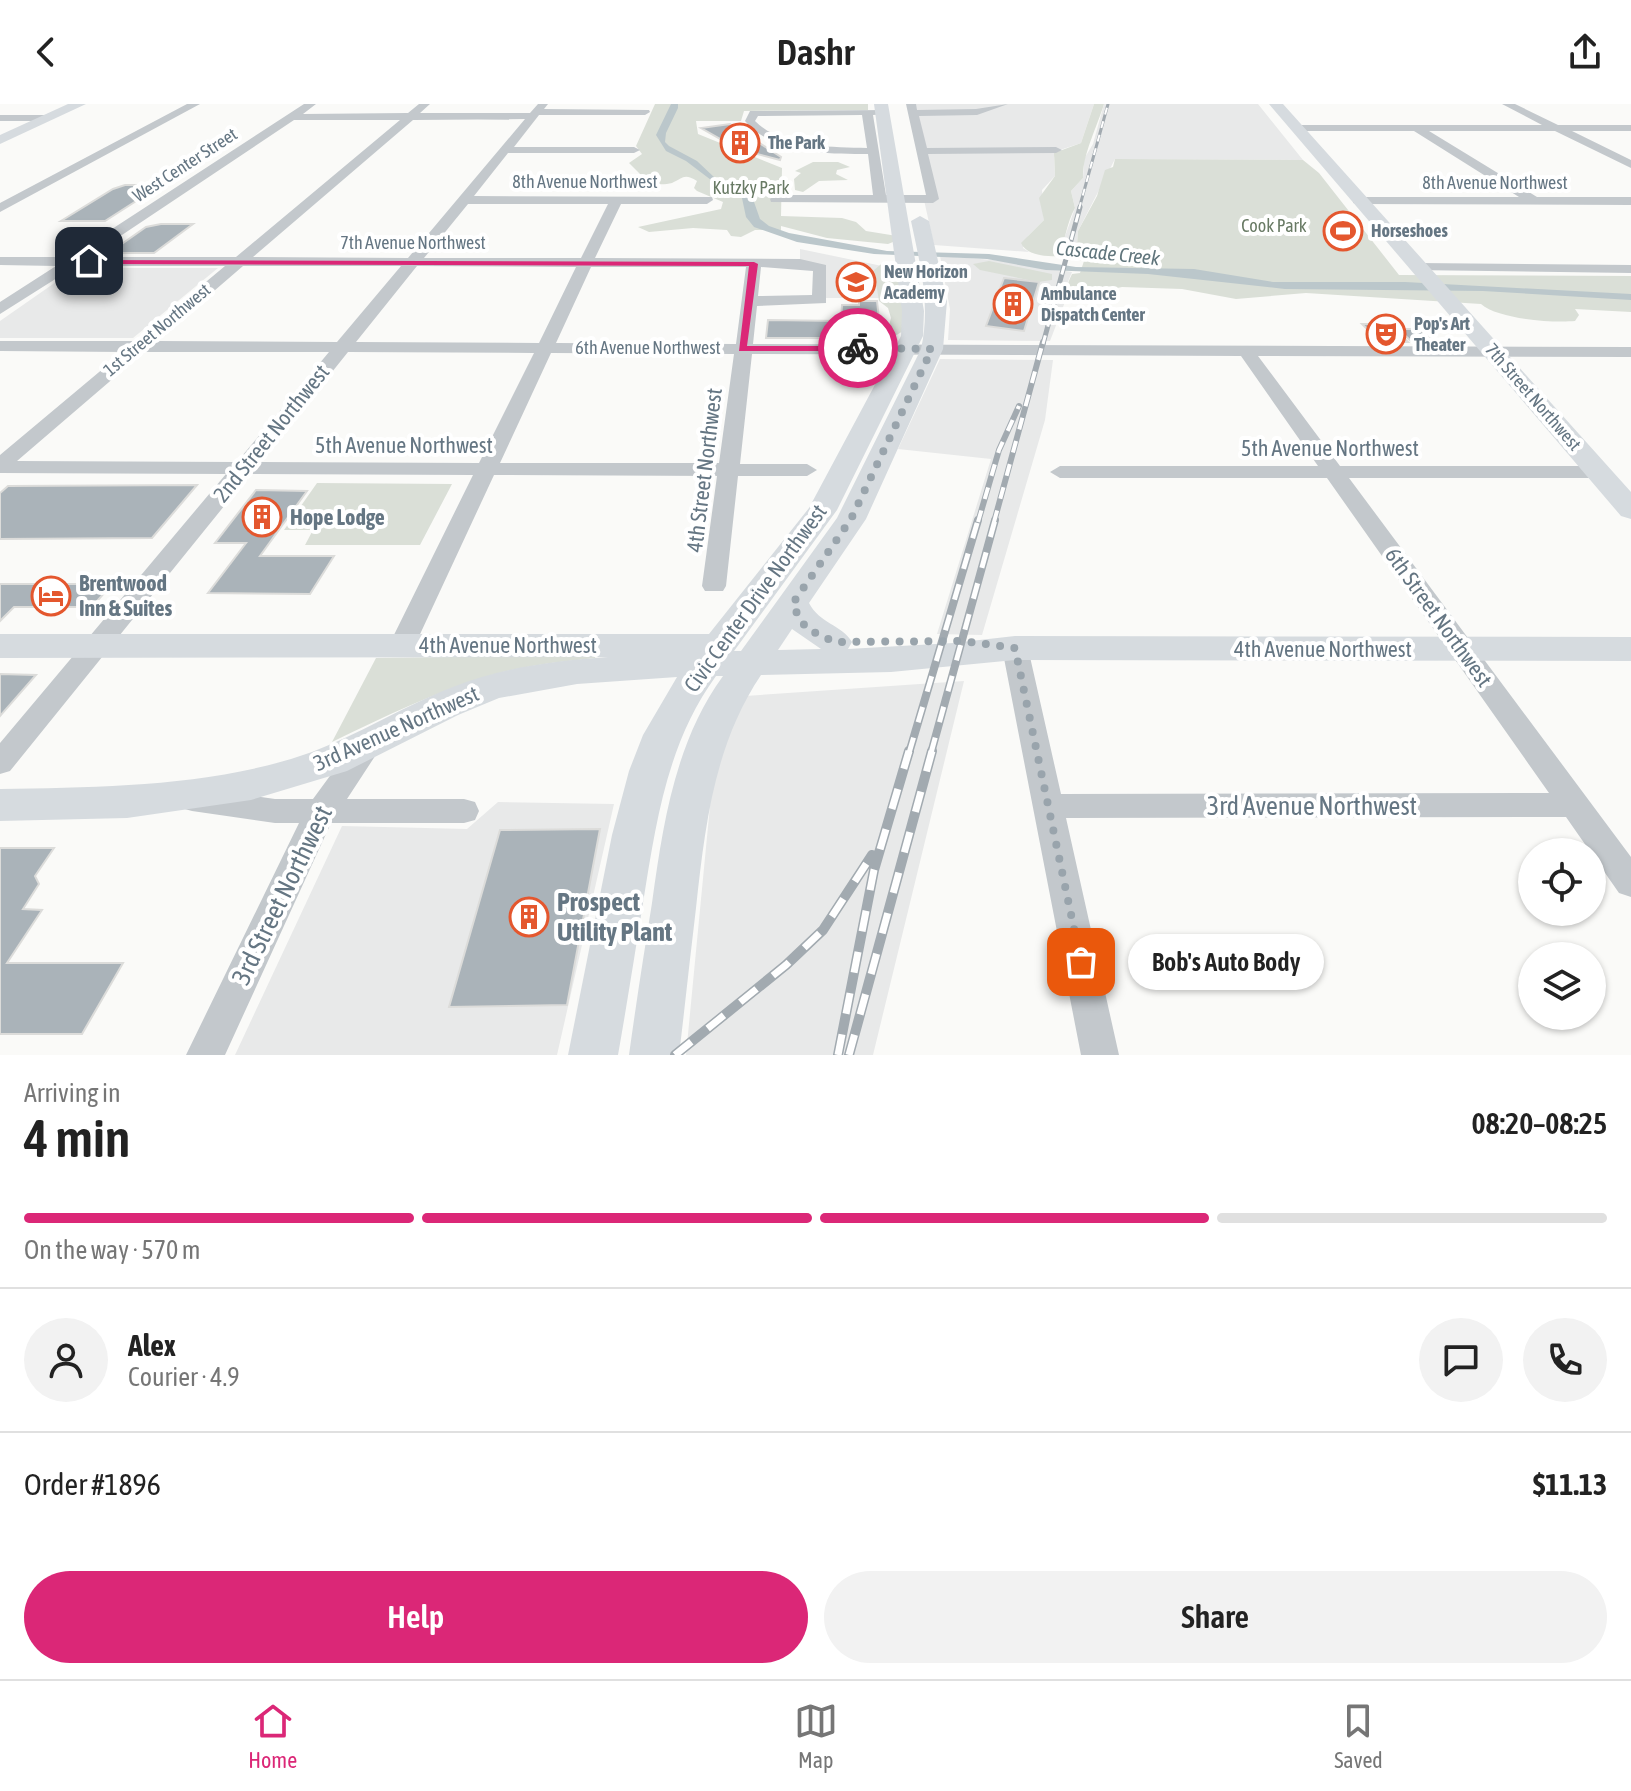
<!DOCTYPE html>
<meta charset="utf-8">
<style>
:root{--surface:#fff;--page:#f2f2f2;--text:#222;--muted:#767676;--line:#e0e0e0;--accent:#db2777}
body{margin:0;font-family:"Asap Condensed",sans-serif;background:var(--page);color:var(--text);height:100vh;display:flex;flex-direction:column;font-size:30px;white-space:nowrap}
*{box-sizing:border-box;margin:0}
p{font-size:26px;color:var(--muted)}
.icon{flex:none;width:44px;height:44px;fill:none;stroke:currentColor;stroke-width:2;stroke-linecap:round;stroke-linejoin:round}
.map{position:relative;height:951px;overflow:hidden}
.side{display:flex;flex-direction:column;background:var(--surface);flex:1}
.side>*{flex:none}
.controls{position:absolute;left:1518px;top:734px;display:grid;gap:16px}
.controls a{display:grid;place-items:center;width:88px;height:88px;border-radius:50%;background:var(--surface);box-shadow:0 2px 6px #0004;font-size:40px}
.pin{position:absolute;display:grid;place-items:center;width:68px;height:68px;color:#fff;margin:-34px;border-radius:16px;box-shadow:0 4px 12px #0006}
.courier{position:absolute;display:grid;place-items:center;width:80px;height:80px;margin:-40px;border:6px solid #db2777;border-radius:50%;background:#fff;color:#222;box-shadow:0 2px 10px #0007}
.bubble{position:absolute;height:56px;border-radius:28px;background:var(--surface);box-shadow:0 2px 6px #0004;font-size:26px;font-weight:600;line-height:56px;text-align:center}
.overview em{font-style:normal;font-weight:600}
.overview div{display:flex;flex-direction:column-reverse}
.overview{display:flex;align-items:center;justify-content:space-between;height:136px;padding:0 24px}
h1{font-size:52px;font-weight:600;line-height:60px}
.bar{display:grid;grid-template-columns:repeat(4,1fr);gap:12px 8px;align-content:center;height:96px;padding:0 24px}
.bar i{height:10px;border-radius:6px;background:var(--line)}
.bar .active{background:var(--accent)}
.bar p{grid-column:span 4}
.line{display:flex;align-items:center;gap:20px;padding:0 24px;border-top:2px solid var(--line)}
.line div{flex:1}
.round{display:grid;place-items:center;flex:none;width:84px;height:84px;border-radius:42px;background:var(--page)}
.cta{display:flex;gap:16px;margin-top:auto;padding:16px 24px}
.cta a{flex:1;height:92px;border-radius:48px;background:var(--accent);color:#fff;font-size:32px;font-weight:600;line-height:92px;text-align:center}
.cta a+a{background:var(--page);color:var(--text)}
header{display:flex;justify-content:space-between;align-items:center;height:104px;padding:0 24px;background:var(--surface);font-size:36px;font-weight:600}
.dock{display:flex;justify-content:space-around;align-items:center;height:112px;border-top:2px solid var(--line);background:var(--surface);font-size:22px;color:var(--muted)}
.dock a{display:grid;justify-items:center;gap:4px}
.dock .active{color:var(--accent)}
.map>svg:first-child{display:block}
.built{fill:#e8e9e9}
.green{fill:#dadfd7}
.water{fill:#bbc7cb}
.building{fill:#aab3b9;stroke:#dcdcda;stroke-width:2}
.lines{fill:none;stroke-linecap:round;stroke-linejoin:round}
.minor{fill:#c3c8cc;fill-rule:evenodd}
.major{fill:#d6dbdf;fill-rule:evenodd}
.rail-far4-casing{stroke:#a2aab0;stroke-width:3}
.rail-far3-casing{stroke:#a2aab0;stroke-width:5}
.rail-far2-casing{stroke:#a2aab0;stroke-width:6}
.rail-far1-casing{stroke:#a2aab0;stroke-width:8}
.rail-casing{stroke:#a2aab0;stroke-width:10}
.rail-far4{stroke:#fff;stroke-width:2;stroke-dasharray:7;stroke-linecap:butt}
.rail-far3{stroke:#fff;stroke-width:3;stroke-dasharray:9;stroke-linecap:butt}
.rail-far2{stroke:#fff;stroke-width:4;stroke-dasharray:12;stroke-linecap:butt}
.rail-far1{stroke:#fff;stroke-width:5;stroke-dasharray:16;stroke-linecap:butt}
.rail{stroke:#fff;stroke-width:7;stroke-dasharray:21;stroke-linecap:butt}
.route{fill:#db2777}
.done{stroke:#99a4ac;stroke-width:8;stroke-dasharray:0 14.4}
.labels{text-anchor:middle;stroke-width:8;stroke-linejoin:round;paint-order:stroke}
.far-poi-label{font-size:18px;font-weight:bold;fill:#657683;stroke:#fff;text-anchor:start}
.far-street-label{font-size:18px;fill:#657683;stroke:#fff}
.far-park-label{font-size:18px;fill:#687a64;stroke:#fff}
.far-water-label{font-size:20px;font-style:italic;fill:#60757c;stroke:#fff}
.street-label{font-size:22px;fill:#657683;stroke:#fff}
.poi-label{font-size:22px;font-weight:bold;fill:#657683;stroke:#fff;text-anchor:start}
.near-street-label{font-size:26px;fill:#657683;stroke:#fff}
.near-poi-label{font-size:26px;font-weight:bold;fill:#657683;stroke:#fff;text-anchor:start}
</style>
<header><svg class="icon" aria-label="back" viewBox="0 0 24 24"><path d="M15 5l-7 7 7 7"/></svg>Dashr<svg class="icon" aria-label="share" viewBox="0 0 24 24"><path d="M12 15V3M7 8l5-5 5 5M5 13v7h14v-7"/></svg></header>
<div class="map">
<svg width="1631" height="951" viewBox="0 0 1631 951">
<rect width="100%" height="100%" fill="#fafaf8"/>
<path class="built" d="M 914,0 L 1094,0 L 1081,39 L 1060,46 L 1054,53 L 1055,72 L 1042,86 L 1044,116 L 1028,132 L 1023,144 L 1029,148 L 934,141 L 924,96 L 935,96 Z
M 1104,0 L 1258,0 L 1303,56 L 1115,55 L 1078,127 L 1076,155 L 1058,152 L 1075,104 L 1071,87 L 1083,74 L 1084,55 L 1093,40 Z
M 800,145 L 887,163 L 890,194 L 824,194 L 824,162 L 800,161 Z
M 940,152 L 1007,157 L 1072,168 L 1067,180 L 1068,190 L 1050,237 L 948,236 L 950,205 Z
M 76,164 L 218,164 L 133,234 L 0,234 L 0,217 Z
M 940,255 L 1053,256 L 1045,316 L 982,531 L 937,530 L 991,355 L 898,345 Z
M 964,577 L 873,951 L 686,951 L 712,681 L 724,630 L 745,592 Z
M 498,698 L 614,700 L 557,951 L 235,951 L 342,722 L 467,725 Z"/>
<path class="green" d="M 655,0 L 868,0 L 868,6 L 744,7 L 741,17 L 696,17 L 698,30 L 782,64 L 781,112 L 842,114 L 856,118 L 866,127 L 897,132 L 898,136 L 888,140 L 827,134 L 781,122 L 781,126 L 755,126 L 741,133 L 731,132 L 727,126 L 693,124 L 649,128 L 638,123 L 721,105 L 723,98 L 697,87 L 694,84 L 697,77 C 684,69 683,74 672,79 C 666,81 656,80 650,80 L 629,59 L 642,50 L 636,42 Z
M 1094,0 L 1104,0 C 1097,23 1082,52 1083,74 L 1071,87 L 1075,104 C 1066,120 1066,136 1058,152 C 1046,153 1026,151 1021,139 L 1044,116 L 1039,94 L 1055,72 L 1054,49 L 1081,39 Z
M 1115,55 L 1303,56 L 1319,69 L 1399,171 L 1631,172 L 1631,208 L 1575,205 L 1579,211 L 1575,217 C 1551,219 1498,215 1481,200 L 1306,189 L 1236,195 L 1182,185 L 1122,183 L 1108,186 L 1099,197 L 1072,196 C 1065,187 1067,180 1072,170 L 1080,169 L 1084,157 L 1076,155 L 1078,127 L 1097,92 L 1105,66 L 1113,63 Z
M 813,58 L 838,58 L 850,63 L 837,66 L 836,70 L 848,76 L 819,77 L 803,88 L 795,86 L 794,75 L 801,69 L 795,67 Z
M 885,157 L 897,162 L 904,184 L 903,227 L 895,232 L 887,229 L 891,214 L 888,204 L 879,197 L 874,166 Z
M 989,157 L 1052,170 L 1052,176 L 1038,178 L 980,166 L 973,160 Z
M 317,379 L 452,380 L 420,441 L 305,441 L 313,426 L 284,426 Z
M 596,551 L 595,554 C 560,558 526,561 492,571 C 436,587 384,613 332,638 L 376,554 Z"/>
<path class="water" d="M 671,0 L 678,0 L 678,4 L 666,29 L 665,38 L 669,42 L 697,57 L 715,74 L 743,85 L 754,98 L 760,115 L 769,122 L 789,129 L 887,147 L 989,150 L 1076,163 L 1194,165 L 1273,178 L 1405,178 L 1631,190 L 1631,196 L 1483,187 L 1285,185 L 1148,170 L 1046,166 L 987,155 L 874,150 L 797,138 L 754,123 L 746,113 L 742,94 L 736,88 L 715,79 L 686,57 L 666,47 L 656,31 Z"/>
<path class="building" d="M 730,20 L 781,53 L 780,56 L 738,45 L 701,24 Z
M 125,81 L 161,81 L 105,117 L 61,117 L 113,85 Z
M 161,120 L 193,120 L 154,149 L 109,149 L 146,123 Z
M 1004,174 L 1039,178 L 1024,227 L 986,222 Z
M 859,197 L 877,197 L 881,234 L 766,234 L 768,216 L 841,217 L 842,201 L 859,201 Z
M 1362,220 L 1390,220 L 1408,238 L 1380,238 Z
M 1398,225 L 1419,225 L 1434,238 L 1412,238 Z
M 197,381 L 152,434 L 0,435 L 0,389 L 8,382 Z
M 256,386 L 307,387 L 260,452 L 334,452 L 310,490 L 208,489 L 246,439 L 215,439 Z
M 0,480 L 112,480 L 92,503 L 14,503 L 0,517 Z
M 0,570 L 36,571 L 0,612 Z
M 600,725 L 567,901 L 449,903 L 500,726 Z
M 0,744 L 54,744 L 35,772 L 39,780 L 23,805 L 42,806 L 7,859 L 123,859 L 82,930 L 0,930 Z"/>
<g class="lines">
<path class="minor" d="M 187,0 L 200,0 L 0,108 L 0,99 Z
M 304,0 L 316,0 L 303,10 L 408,9 L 419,0 L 430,0 L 420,9 L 530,9 L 538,0 L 548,0 L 544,5 L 649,6 L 650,8 L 645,11 L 539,11 L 514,43 L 634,43 L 640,46 L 634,49 L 508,49 L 474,92 L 712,93 L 713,96 L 707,100 L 621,100 L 595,154 L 800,155 L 826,161 L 826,199 L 757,202 L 753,240 L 1631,243 L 1631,253 L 1258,252 L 1340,362 L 1600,362 L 1610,368 L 1600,374 L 1349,374 L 1631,753 L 1631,793 L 1619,789 L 1566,713 L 1066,714 L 1119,951 L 1081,951 L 1002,544 L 1006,538 L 1015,535 L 1024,538 L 1028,544 L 1061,690 L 1549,689 L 1327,374 L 1060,374 L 1050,368 L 1060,362 L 1318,362 L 1241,252 L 752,250 L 740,360 L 807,360 L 817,366 L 807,372 L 738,372 L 726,482 L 723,487 L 705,487 L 702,482 L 717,372 L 494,371 L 415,541 L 411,547 L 402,550 L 393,547 L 389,541 L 473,371 L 250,370 L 10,667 L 0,670 L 0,639 L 226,370 L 0,369 L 0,351 L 123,248 L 0,247 L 0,237 L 135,237 L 225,162 L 76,162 L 0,210 L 0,198 L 56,162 L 0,161 L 0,153 L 69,153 ZM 525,15 L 408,154 L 253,153 L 413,16 ZM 294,16 L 400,16 L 236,153 L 89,153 ZM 468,100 L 608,100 L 581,154 L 424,154 ZM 243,162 L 401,162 L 337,238 L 156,237 ZM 417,162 L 576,163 L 539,239 L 356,238 ZM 591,163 L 746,163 L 736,240 L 556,239 ZM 761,163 L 813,167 L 812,191 L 758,192 ZM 144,248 L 329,248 L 237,358 L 17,357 ZM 348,248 L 534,249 L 479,359 L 260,358 ZM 551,249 L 734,250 L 719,359 L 500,359 Z
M 906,0 L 916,0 L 917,6 L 976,5 L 1008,0 L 977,11 L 919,12 L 927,44 L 1056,43 L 1062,46 L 1056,49 L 928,50 L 939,95 L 933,99 L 771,98 L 770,95 L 776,91 L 873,91 L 868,50 C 827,50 773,50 745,17 L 750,7 L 886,6 L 886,10 L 873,11 L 886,91 L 926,91 ZM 862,11 L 867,44 C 830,43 782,44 755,17 L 758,12 Z
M 1502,0 L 1515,0 L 1558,21 L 1631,21 L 1631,27 L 1572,27 L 1631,56 L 1631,64 L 1555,27 L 1429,27 L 1537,93 L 1631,93 L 1631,101 L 1358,100 L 1353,99 L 1353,93 L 1519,93 L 1414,27 L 1296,27 L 1291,24 L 1296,21 L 1542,21 Z
M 0,11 L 48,11 L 53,14 L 48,17 L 0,17 Z
M 1418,159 L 1631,161 L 1631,169 L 1413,166 L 1413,160 Z
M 367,632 L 377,635 L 381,643 L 347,695 L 464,695 L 475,698 L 479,707 L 475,716 L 464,719 L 331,719 L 225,951 L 186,951 L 299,719 L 275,719 L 192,707 L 181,704 L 177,695 L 181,686 L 192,683 L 275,695 L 313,695 L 357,635 Z"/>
<path class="major" d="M 68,0 L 86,0 L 0,40 L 0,31 Z
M 874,0 L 888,0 L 924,207 L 923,232 L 837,406 L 734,547 L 741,547 L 837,414 L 921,245 C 931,201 920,160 911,117 L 920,112 L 929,117 L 947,197 L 943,245 L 866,415 L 809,499 C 819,519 842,521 852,538 L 848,545 L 953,539 L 1015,532 L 1631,533 L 1631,557 L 1015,556 L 891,568 L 761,571 C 714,641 705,722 696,804 C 690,853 685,902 679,951 L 629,951 C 636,900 644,849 652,799 C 663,720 675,638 723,572 L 716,572 C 667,639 656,719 643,799 C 635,849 627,900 618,951 L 568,951 L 612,731 L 629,667 L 643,631 L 677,573 L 577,580 L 499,594 L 458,611 L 347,667 L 251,696 L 127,714 L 0,717 L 0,685 C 97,683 197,683 291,655 C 348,638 398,604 453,583 C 502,563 555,557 608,553 L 0,554 L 0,530 L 709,530 L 809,404 L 901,232 L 902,207 ZM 792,525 L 821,545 L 778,546 Z
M 1269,0 L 1283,0 L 1631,388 L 1631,415 L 1621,412 Z"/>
<defs>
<path id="rail-far4" d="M 1079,105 L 1108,0"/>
<path id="rail-far3" d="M 1043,240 L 1080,103"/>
<path id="rail-far2" d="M 978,418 L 999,346 L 1019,302
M 994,418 L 1043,238"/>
<path id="rail-far1" d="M 909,649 L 978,416
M 931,649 L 995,416"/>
<path id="rail" d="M 675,951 L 786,861 L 823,826 L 872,751
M 838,951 L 874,766 L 909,647
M 849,951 L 932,647"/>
</defs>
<use href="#rail-far4" class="rail-far4-casing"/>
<use href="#rail-far3" class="rail-far3-casing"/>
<use href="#rail-far2" class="rail-far2-casing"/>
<use href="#rail-far1" class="rail-far1-casing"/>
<use href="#rail" class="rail-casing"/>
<use href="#rail-far4" class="rail-far4"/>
<use href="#rail-far3" class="rail-far3"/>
<use href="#rail-far2" class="rail-far2"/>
<use href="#rail-far1" class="rail-far1"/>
<use href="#rail" class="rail"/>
</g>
<path class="route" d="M 86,156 L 754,158 L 758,160 L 747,242 L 858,242 L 863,244 L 858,247 L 739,247 L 749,162 L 89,160 Z"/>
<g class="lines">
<path class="done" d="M 858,244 L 932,245 L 851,415 L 793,499 L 799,515 L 809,526 L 835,538 L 963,537 L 1015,544 L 1081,858"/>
</g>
<defs>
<symbol id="building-ring" viewBox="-11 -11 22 22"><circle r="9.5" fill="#fff" stroke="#e4572e" stroke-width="1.5"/><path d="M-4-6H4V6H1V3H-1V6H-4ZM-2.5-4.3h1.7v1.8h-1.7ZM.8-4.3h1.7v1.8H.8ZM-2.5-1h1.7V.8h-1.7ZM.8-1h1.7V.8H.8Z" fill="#e4572e"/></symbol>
<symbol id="stadium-ring" viewBox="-11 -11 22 22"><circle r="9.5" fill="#fff" stroke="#e4572e" stroke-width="1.5"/><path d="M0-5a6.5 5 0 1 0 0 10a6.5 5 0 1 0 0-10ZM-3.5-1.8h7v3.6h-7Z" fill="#e4572e"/></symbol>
<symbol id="school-ring" viewBox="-11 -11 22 22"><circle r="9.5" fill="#fff" stroke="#e4572e" stroke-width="1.5"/><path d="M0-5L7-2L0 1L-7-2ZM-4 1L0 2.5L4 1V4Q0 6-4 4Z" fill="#e4572e"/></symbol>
<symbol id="theatre-ring" viewBox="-11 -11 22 22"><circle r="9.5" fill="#fff" stroke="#e4572e" stroke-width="1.5"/><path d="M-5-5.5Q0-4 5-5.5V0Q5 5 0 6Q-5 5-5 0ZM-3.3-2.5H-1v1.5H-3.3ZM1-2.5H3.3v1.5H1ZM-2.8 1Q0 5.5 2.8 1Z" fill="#e4572e"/></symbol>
<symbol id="hotel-ring" viewBox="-11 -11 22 22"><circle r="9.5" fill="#fff" stroke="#e4572e" stroke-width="1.5"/><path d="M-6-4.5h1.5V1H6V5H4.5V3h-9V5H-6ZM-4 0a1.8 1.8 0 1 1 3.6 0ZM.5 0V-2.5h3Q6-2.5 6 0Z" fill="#e4572e"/></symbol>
</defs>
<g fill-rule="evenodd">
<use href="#building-ring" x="718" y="17" width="44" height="44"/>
<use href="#stadium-ring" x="1321" y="105" width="44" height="44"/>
<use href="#school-ring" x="834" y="156" width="44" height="44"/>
<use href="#building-ring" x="991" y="178" width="44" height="44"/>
<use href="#theatre-ring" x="1364" y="208" width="44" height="44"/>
<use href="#building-ring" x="240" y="391" width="44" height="44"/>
<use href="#hotel-ring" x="29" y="470" width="44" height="44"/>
<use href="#building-ring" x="507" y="791" width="44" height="44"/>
</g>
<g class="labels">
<g class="far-poi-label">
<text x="768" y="45">The Park</text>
<text x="1371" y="133">Horseshoes</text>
<text x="884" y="174">New Horizon<tspan x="884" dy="21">Academy</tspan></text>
<text x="1041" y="196">Ambulance<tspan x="1041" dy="21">Dispatch Center</tspan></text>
<text x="1414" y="226">Pop's Art<tspan x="1414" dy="21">Theater</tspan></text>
</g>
<g class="far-street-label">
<text transform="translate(185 61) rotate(-33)" y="6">West Center Street</text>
<text x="585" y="84">8th Avenue Northwest</text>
<text x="1495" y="85">8th Avenue Northwest</text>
<text x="413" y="145">7th Avenue Northwest</text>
<text transform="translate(157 226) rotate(-40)" y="6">1st Street Northwest</text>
<text x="648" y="250">6th Avenue Northwest</text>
<text transform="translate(1533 293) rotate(49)" y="6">7th Street Northwest</text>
</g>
<g class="far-park-label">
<text x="751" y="90">Kutzky Park</text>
<text x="1274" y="128">Cook Park</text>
</g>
<g class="far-water-label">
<text transform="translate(1108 149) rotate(6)" y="7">Cascade Creek</text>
</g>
<g class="street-label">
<text transform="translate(271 329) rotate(-51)" y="8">2nd Street Northwest</text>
<text x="404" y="349">5th Avenue Northwest</text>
<text x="1330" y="352">5th Avenue Northwest</text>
<text transform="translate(704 366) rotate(-83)" y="8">4th Street Northwest</text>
<text transform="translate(755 494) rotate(-54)" y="8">Civic Center Drive Northwest</text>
<text transform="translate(1439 513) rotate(54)" y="8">6th Street Northwest</text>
<text x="508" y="549">4th Avenue Northwest</text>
<text x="1323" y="553">4th Avenue Northwest</text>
<text transform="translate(396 624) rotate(-24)" y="8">3rd Avenue Northwest</text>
</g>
<g class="poi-label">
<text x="290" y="421">Hope Lodge</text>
<text x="79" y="487">Brentwood<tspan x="79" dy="25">Inn &amp; Suites</tspan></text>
</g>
<g class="near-street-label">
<text x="1312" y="711">3rd Avenue Northwest</text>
<text transform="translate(282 791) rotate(-64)" y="9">3rd Street Northwest</text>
</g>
<g class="near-poi-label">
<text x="557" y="807">Prospect<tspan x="557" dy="30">Utility Plant</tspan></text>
</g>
</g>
</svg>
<div class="controls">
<a><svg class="icon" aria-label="locate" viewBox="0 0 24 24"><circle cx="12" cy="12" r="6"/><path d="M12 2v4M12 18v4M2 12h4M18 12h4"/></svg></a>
<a><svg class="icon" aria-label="layers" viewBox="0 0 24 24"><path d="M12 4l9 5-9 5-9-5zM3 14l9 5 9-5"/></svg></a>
</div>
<div class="pin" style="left:1081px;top:858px;background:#ea580c"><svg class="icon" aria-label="bag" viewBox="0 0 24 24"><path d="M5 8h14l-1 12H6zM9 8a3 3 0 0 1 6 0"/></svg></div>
<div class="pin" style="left:89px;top:157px;background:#1f2937"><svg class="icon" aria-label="home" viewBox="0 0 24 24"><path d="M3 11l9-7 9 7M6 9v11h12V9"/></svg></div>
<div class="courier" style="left:858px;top:244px"><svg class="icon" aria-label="bike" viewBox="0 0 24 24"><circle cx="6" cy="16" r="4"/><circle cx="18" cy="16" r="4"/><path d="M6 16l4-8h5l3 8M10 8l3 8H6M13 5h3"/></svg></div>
<div class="bubble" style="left:1128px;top:830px;width:196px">Bob's Auto Body</div>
</div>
<section class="side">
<div class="overview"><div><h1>4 min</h1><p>Arriving in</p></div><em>08:20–08:25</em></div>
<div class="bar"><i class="active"></i><i class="active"></i><i class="active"></i><i></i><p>On the way · 570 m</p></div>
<div class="line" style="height:144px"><a class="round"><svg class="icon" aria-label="person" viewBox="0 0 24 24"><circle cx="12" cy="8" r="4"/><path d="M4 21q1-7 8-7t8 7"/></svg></a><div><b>Alex</b><p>Courier · 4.9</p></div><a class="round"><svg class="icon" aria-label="chat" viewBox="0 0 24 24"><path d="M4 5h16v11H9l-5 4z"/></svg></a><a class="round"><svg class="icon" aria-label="phone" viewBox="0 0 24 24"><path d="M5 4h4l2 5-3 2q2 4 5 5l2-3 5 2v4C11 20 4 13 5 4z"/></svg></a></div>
<div class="line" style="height:104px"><div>Order #1896</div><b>$11.13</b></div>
<div class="cta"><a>Help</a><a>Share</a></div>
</section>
<nav class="dock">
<a class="active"><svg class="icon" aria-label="home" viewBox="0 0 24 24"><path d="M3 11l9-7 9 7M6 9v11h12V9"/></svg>Home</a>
<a><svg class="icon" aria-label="map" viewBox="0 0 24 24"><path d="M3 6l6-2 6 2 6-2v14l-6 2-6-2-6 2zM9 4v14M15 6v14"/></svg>Map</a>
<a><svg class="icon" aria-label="saved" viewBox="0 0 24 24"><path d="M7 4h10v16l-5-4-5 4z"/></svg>Saved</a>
</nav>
